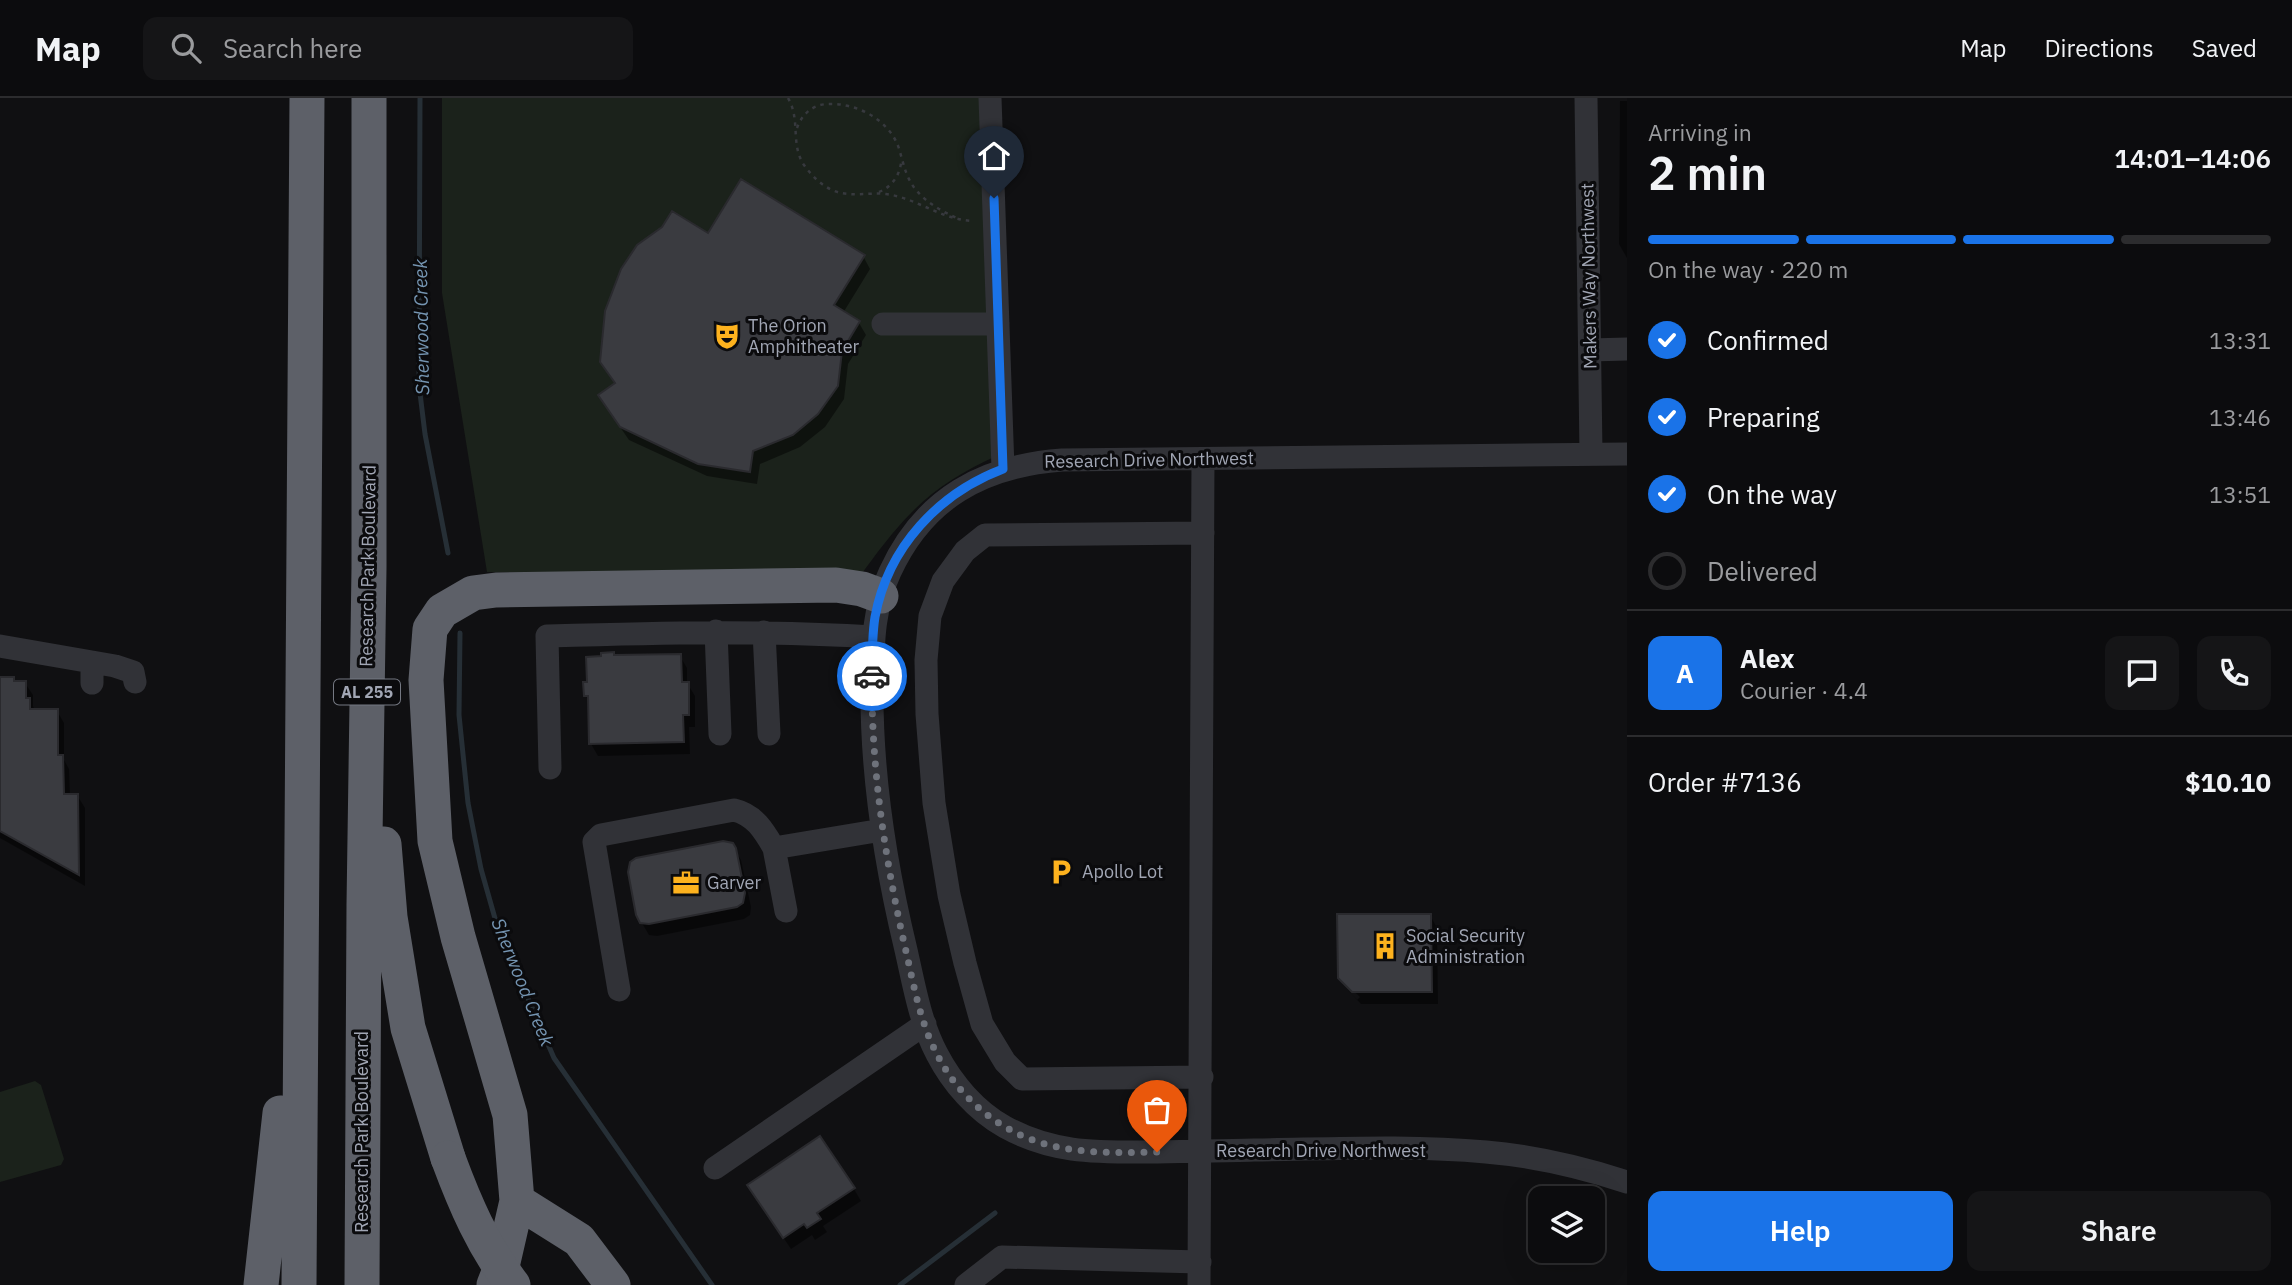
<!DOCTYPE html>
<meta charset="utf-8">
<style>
:root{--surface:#0c0c0e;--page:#151517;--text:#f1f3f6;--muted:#9a9b9e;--line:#2c2c2e;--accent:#1a73e8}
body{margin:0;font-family:"IBM Plex Sans",sans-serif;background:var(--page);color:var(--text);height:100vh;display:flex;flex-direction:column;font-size:26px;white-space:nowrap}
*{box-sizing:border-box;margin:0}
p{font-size:23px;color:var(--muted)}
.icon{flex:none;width:38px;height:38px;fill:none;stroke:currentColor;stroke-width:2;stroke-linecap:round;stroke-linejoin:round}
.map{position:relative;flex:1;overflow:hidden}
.sheet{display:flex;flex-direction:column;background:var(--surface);width:665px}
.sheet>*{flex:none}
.fabs{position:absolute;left:1528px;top:1088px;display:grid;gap:14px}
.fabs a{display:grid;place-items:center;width:77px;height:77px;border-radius:14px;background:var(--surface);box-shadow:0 7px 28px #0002,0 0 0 2px var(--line);font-size:35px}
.pin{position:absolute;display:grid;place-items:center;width:60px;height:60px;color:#fff;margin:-72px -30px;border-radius:50% 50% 50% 0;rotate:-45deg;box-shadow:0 0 7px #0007}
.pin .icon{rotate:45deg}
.courier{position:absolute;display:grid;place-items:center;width:70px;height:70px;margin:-35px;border:5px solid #1a73e8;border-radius:50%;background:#fff;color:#222;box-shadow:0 2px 9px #0007}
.overview em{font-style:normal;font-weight:600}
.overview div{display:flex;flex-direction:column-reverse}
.overview{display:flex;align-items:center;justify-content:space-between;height:119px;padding:0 21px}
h1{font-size:46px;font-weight:600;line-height:52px}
.bar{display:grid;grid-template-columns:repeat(4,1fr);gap:10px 7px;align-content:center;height:84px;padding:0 21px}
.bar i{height:9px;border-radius:5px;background:var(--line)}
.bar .selected{background:var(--accent)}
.bar p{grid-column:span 4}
.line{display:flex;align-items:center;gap:18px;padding:0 21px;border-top:2px solid var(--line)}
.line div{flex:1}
.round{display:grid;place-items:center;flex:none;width:74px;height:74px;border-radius:14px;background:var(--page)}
ol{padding:0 21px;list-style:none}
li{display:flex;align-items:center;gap:21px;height:77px}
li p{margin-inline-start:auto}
li .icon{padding:7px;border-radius:50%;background:var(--accent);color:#fff;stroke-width:4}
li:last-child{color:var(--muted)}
li i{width:38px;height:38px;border:4px solid var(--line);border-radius:50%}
.cta{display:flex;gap:14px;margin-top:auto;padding:14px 21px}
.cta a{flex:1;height:80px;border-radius:14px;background:var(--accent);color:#fff;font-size:28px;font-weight:600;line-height:80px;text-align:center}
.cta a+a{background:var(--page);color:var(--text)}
header{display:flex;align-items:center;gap:42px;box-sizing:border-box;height:98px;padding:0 35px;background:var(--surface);border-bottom:2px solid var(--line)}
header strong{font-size:33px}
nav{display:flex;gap:38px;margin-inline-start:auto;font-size:24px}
.search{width:490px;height:63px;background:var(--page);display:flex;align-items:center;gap:18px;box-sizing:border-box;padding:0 24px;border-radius:14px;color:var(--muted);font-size:26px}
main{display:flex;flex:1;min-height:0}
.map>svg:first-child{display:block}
.green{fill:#1b221b}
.shadow{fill:#0007}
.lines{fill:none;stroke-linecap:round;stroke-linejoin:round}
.stream{stroke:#262f36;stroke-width:5}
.building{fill:#3a3b40;stroke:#2a2a2e;stroke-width:2}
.path{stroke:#37393e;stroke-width:2.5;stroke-dasharray:3.5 5;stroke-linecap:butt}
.minor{stroke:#313237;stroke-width:23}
.highway{stroke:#5d6068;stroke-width:35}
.highway-bridge{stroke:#5d6068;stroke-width:35}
.done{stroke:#6e727b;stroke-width:7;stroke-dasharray:0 12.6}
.route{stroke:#1a73e8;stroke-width:9}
.labels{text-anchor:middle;stroke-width:6;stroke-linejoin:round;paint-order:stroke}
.shield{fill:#0b0b0d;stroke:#747882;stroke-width:2}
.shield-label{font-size:16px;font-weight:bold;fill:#a1a6b4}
.street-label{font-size:18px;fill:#a1a6b4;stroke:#0b0b0d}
.poi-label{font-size:18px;fill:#a1a6b4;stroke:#0b0b0d;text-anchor:start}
.water-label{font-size:19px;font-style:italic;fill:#7595b2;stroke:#0b0b0d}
</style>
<header>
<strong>Map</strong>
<div class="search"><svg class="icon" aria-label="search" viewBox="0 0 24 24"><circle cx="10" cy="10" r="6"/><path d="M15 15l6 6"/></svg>Search here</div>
<nav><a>Map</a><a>Directions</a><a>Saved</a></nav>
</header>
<main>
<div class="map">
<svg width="1627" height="1187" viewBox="0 0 1627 1187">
<rect width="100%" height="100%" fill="#101012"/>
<path class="green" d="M 442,0 L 990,0 L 994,359 C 964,373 935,390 912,414 C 893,433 876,456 860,478 L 487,474 L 442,195 Z
M 35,983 L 41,987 L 64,1061 L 61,1067 L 0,1084 L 0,994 Z"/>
<path class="shadow" d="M 1620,3 L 1627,3 L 1627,160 L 1619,146 Z
M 708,138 L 863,158 L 870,171 L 843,215 L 859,225 L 866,237 L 848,266 L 844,301 L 825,329 L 800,349 L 760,366 L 757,386 L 707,378 L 629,342 L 607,310 L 616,287 L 609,277 Z
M 680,558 L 687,570 L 687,585 L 695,598 L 695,629 L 689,629 L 690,656 L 598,658 L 591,646 L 590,605 L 586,598 L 615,559 Z
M 0,580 L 13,580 L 15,585 L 25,585 L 33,597 L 33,608 L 35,613 L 57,613 L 64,625 L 64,662 L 69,671 L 70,697 L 77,697 L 85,710 L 85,788 L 0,740 Z
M 733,749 L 741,762 L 751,809 L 750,817 L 744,821 L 657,838 L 649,837 L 639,820 Z
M 1430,817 L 1437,830 L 1438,906 L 1361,906 L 1346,890 L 1357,902 L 1360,899 L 1344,884 L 1344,887 L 1339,879 Z
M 854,1091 L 861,1103 L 823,1128 L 827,1134 L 815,1142 L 812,1137 L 791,1151 L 756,1099 Z"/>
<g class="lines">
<path class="stream" d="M 420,0 L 419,287 L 425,336 L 448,455
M 460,535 L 459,617 L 468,705 L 481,771 L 498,831 L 554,960 L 712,1187
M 900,1187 L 995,1115"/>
</g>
<path class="building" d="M 741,81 L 865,157 L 834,207 L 860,223 L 842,253 L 838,288 L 818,316 L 793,337 L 753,353 L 750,374 L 698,366 L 620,329 L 598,297 L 615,285 L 600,264 L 605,213 L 621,171 L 637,147 L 662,129 L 672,113 L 708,135 Z
M 614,554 L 614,557 L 681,556 L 682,584 L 689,584 L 689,617 L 683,617 L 684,644 L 589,646 L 588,598 L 584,598 L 583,584 L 587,584 L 586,559 L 601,558 L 601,555 Z
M 0,579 L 14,579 L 14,583 L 26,583 L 26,600 L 30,600 L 30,611 L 58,611 L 58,657 L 63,657 L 64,696 L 78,696 L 79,777 L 0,733 Z
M 723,743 L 733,745 L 736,750 L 745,795 L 743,805 L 737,809 L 649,826 L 640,825 L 636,817 L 628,774 L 630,764 L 636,760 Z
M 1337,816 L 1431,816 L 1432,894 L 1352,894 L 1338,880 Z
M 820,1038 L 855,1090 L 817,1115 L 821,1121 L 807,1130 L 804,1126 L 783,1140 L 747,1087 Z"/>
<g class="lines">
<path class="path" d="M 788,0 C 801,22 790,46 804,67 C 812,78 821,87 832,92 C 850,100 867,94 886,96 C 917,100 941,122 974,123
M 797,30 C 802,16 813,6 829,6 C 858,5 892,23 900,54 C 904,68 907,82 917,93 C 927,105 943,114 957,120
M 879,94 C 891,89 899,79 901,65"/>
<path class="minor" d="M 990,0 L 1003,371
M 1586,0 L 1591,355
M 883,226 L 998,226
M 1590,252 L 1627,251
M 1627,356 L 1062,362 C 983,368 924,400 890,474 C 873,510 873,547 872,587 C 871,676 885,765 906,852 C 914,887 920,924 937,956 C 952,985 976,1013 1005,1029 C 1054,1056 1098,1054 1153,1054 C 1186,1053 1220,1053 1254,1052 C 1331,1051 1409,1047 1486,1054 C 1534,1058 1581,1069 1627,1084
M 716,533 L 720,636
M 764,534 L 769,636
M 0,548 L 115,568 L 133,574 L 135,584
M 92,564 L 92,585
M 550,670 L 547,538 C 656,535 764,532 873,539
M 774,750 L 786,813
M 619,892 L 594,744 L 601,737 L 734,712 C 755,717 764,733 774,750 L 882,732
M 1202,979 L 1022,981 L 1005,964 L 982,926 L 965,865 L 949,797 L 934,705 L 927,616 L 926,562 L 930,518 L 943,483 L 965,453 L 985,437 L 1203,435
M 715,1070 L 925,926
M 966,1187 L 1002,1159 L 1200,1164
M 1199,1187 L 1203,361"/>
<path class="highway" d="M 384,746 L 390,819 L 408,930 L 448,1060
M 517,1103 L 579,1142 L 613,1187
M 261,1187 L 280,1015
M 299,1187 L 307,0
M 362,1187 L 364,807 L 369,470 L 369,0
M 494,1187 L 503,1164 L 517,1103 L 510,1017 L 458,839 L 435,743 L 426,582 L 430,531 L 442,513 L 473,495 L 496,492 L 836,487 L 862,491 L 881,498"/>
<path class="highway-bridge" d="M 448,1060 C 465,1106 483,1148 513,1187"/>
</g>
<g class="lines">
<path class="done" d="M 872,578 C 871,674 886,768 908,862 C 915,894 922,929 938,958 C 952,986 976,1011 1002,1027 C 1050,1057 1102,1055 1157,1054"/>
<path class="route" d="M 872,578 C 872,558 872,538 875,519 C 888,449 939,395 1003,371 L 994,100"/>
</g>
<defs>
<symbol id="theatre-bare" viewBox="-9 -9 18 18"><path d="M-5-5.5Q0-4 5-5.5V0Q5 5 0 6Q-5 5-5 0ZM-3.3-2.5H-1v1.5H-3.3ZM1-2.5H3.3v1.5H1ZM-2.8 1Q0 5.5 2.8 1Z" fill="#fdb21e" stroke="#0b0b0d" stroke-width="2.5" paint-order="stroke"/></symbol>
<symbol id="parking-bare" viewBox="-9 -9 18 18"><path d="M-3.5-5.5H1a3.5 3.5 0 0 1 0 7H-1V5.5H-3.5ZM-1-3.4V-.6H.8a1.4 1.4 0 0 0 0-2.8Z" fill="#fdb21e" stroke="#0b0b0d" stroke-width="2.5" paint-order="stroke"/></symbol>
<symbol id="office-bare" viewBox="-9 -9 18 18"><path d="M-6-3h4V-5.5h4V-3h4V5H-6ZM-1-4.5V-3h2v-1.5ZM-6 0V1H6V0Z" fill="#fdb21e" stroke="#0b0b0d" stroke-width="2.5" paint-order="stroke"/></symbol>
<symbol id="building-bare" viewBox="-9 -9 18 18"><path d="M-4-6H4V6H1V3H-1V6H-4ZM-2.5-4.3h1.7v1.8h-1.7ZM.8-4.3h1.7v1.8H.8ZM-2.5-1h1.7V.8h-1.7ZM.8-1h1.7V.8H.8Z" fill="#fdb21e" stroke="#0b0b0d" stroke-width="2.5" paint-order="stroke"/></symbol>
</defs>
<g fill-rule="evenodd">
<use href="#theatre-bare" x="708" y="219" width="38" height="38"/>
<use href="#parking-bare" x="1042" y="755" width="38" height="38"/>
<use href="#office-bare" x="667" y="766" width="38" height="38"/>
<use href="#building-bare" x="1366" y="829" width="38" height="38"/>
</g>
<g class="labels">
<rect class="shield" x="334" y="581.5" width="66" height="25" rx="5"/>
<g class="shield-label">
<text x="367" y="600">AL 255</text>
</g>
<g class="street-label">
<text transform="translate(1589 178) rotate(-91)" y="6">Makers Way Northwest</text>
<text transform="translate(1149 362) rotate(-1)" y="6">Research Drive Northwest</text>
<text transform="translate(368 468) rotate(-89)" y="6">Research Park Boulevard</text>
<text transform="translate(362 1034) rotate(-90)" y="6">Research Park Boulevard</text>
<text x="1321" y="1059">Research Drive Northwest</text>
</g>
<g class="poi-label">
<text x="748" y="234">The Orion<tspan x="748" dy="21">Amphitheater</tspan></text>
<text x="1082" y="780">Apollo Lot</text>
<text x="707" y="791">Garver</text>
<text x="1406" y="844">Social Security<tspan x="1406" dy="21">Administration</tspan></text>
</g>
<g class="water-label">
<text transform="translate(421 229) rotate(-91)" y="7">Sherwood Creek</text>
<text transform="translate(523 884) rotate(68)" y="7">Sherwood Creek</text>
</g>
</g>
</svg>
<div class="fabs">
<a><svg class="icon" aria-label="layers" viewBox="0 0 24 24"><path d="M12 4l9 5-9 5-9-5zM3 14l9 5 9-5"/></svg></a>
</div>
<div class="pin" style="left:1157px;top:1054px;background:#ea580c"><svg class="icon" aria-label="bag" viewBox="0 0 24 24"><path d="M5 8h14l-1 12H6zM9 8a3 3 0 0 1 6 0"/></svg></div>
<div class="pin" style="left:994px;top:100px;background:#1f2937"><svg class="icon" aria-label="home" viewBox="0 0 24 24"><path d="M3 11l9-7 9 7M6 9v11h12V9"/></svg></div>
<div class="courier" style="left:872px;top:578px"><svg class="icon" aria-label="car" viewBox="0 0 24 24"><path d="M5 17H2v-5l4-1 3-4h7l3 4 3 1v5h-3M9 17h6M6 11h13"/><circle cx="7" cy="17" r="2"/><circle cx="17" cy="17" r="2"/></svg></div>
</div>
<section class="sheet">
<div class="overview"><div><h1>2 min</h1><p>Arriving in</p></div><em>14:01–14:06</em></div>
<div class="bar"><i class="selected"></i><i class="selected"></i><i class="selected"></i><i></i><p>On the way · 220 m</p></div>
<ol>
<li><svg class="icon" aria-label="check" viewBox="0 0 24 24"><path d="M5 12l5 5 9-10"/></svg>Confirmed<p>13:31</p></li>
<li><svg class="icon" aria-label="check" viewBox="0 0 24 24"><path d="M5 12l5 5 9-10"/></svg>Preparing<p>13:46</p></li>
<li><svg class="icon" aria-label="check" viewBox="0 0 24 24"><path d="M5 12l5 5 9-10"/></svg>On the way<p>13:51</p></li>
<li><i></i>Delivered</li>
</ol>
<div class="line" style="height:126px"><b class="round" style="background:var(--accent);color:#fff">A</b><div><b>Alex</b><p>Courier · 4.4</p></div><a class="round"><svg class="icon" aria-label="chat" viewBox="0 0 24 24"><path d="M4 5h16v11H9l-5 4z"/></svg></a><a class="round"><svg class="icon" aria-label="phone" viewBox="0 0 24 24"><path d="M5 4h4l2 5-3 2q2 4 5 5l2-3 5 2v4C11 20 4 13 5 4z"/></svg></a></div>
<div class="line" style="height:91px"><div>Order #7136</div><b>$10.10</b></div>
<div class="cta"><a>Help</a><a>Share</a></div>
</section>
</main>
